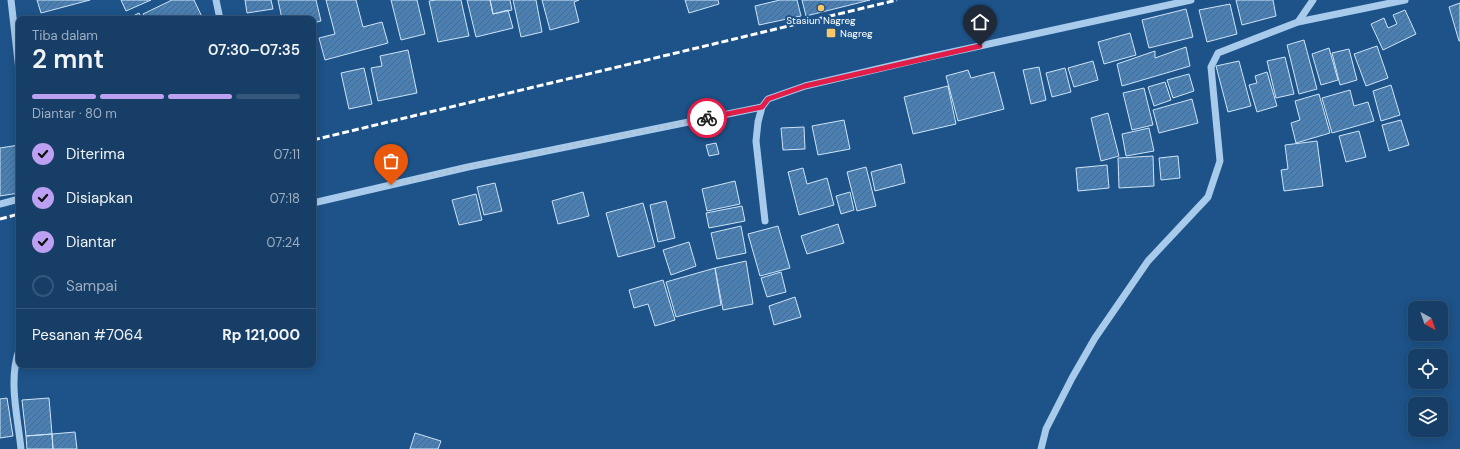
<!DOCTYPE html>
<html lang="id">
<meta charset="utf-8">
<style>
:root{--surface:#163e67;--page:#1f456d;--text:#f1f3f6;--muted:#9eaec0;--line:#35577b;--accent:#bca0f2}
body{margin:0;font-family:"DM Sans",sans-serif;background:var(--page);color:var(--text);height:100vh;display:flex;flex-direction:column;font-size:15px;white-space:nowrap}
*{box-sizing:border-box;margin:0}
p{font-size:13px;color:var(--muted)}
.icon{flex:none;width:22px;height:22px;fill:none;stroke:currentColor;stroke-width:2;stroke-linecap:round;stroke-linejoin:round}
.map{position:relative;flex:1;overflow:hidden}
.side{position:absolute;left:16px;top:16px;width:300px;height:352px;display:flex;flex-direction:column;background:var(--surface);border-radius:8px;box-shadow:0 2px 10px #0003,0 0 0 1px var(--line)}
.side>*{flex:none}
.needle{width:26px;rotate:140deg}
.buttons{position:absolute;left:1408px;top:301px;display:grid;gap:8px}
.buttons a{display:grid;place-items:center;width:40px;height:40px;border-radius:8px;background:var(--surface);box-shadow:0 2px 10px #0003,0 0 0 1px var(--line);font-size:20px}
.pin{position:absolute;display:grid;place-items:center;width:34px;height:34px;color:#fff;margin:-41px -17px;border-radius:50% 50% 50% 0;rotate:-45deg;box-shadow:0 0 4px #0007}
.pin .icon{rotate:45deg}
.courier{position:absolute;display:grid;place-items:center;width:40px;height:40px;margin:-20px;border:3px solid #e11d48;border-radius:50%;background:#fff;color:#222;box-shadow:0 1px 5px #0007}
.overview em{font-style:normal;font-weight:600}
.overview div{display:flex;flex-direction:column-reverse}
.overview{display:flex;align-items:center;justify-content:space-between;height:68px;padding:0 16px}
h1{font-size:26px;font-weight:600;line-height:30px}
.bar{display:grid;grid-template-columns:repeat(4,1fr);gap:6px 4px;align-content:center;height:48px;padding:0 16px}
.bar i{height:5px;border-radius:3px;background:var(--line)}
.bar .selected{background:var(--accent)}
.bar p{grid-column:span 4}
.line{display:flex;align-items:center;gap:10px;padding:0 16px;border-top:1px solid var(--line)}
.line div{flex:1}
ol{padding:0 16px;list-style:none}
li{display:flex;align-items:center;gap:12px;height:44px}
li p{margin-inline-start:auto}
li .icon{padding:4px;border-radius:50%;background:var(--accent);color:#111;stroke-width:4}
li:last-child{color:var(--muted)}
li i{width:22px;height:22px;border:2px solid var(--line);border-radius:50%}
.map>svg:first-child{display:block}
.building{fill:url(#building-hatch);stroke:#cde4f8}
.lines{fill:none;stroke-linecap:round;stroke-linejoin:round}
.minor{stroke:#a8cbec;stroke-width:7}
.rail{stroke:#fff;stroke-width:3;stroke-dasharray:7 3;stroke-linecap:butt}
.done{stroke:#b0c3d6;stroke-width:4;stroke-dasharray:0 7.2}
.route{stroke:#e11d48;stroke-width:5}
.poi-dot{fill:#fbc767;stroke:#1d5389;stroke-width:1.5}
.labels{text-anchor:middle;stroke-width:4;stroke-linejoin:round;paint-order:stroke}
.poi-label{font-size:10px;fill:#fff;stroke:#1d5389}
</style>
<div class="map">
<svg width="1460" height="449" viewBox="0 0 1460 449">
<defs>
<pattern id="building-hatch" width="6" height="6" patternUnits="userSpaceOnUse"><rect width="6" height="6" fill="#4a80b3"/><path d="M-1 1l2-2M0 6l6-6M5 7l2-2" fill="none" stroke="#4b6985"/></pattern>
</defs>
<rect width="100%" height="100%" fill="#1d5389"/>
<path class="building" d="M 37,0 L 90,0 L 41,13 Z
M 121,0 L 151,0 L 126,11 Z
M 172,0 L 194,0 L 203,19 L 146,19 L 143,14 Z
M 245,0 L 271,0 L 273,9 L 247,13 Z
M 278,0 L 316,0 L 321,21 L 313,23 L 313,19 L 282,19 Z
M 326,0 L 356,0 L 363,27 L 382,22 L 388,43 L 325,60 L 319,38 L 335,34 Z
M 391,0 L 417,0 L 425,34 L 401,40 Z
M 436,0 L 461,0 L 469,36 L 438,42 L 429,1 Z
M 467,0 L 490,0 L 493,14 L 508,10 L 513,28 L 476,37 Z
M 490,0 L 510,0 L 512,10 L 493,14 Z
M 513,0 L 536,0 L 542,32 L 521,37 Z
M 542,0 L 579,0 L 574,2 L 579,22 L 550,30 Z
M 685,0 L 718,0 L 719,4 L 689,13 Z
M 780,0 L 797,0 L 801,16 L 759,25 L 755,6 Z
M 802,0 L 870,0 L 806,16 Z
M 1236,0 L 1273,0 L 1276,16 L 1242,25 Z
M 1460,3 L 1460,41 L 1459,41 L 1449,7 Z
M 1230,4 L 1237,34 L 1207,42 L 1199,10 Z
M 1186,9 L 1193,37 L 1149,48 L 1142,20 Z
M 1405,10 L 1416,34 L 1383,50 L 1371,24 L 1384,18 L 1388,28 L 1397,24 L 1393,15 Z
M 139,13 L 142,19 L 127,19 Z
M 1130,33 L 1136,55 L 1104,64 L 1098,42 Z
M 1304,40 L 1317,89 L 1299,94 L 1287,45 Z
M 1377,46 L 1388,78 L 1366,86 L 1354,54 Z
M 1186,47 L 1190,66 L 1122,86 L 1117,64 L 1155,51 L 1155,58 Z
M 1329,48 L 1338,80 L 1321,85 L 1312,54 Z
M 1349,49 L 1357,80 L 1340,85 L 1332,53 Z
M 408,50 L 417,93 L 378,101 L 371,68 L 382,66 L 380,56 Z
M 1285,57 L 1294,94 L 1276,98 L 1267,61 Z
M 1093,61 L 1098,80 L 1074,87 L 1068,68 Z
M 1239,61 L 1251,106 L 1228,112 L 1216,66 Z
M 1039,67 L 1046,100 L 1031,104 L 1023,70 Z
M 364,68 L 372,104 L 349,109 L 341,73 Z
M 1065,68 L 1071,92 L 1052,97 L 1046,73 Z
M 968,70 L 971,78 L 994,72 L 1004,109 L 958,121 L 946,76 Z
M 1267,72 L 1277,106 L 1257,112 L 1249,85 L 1257,83 L 1255,76 Z
M 1189,74 L 1194,91 L 1173,98 L 1167,80 Z
M 1165,82 L 1171,100 L 1154,106 L 1148,87 Z
M 1391,85 L 1400,115 L 1381,121 L 1373,91 Z
M 948,86 L 956,124 L 913,134 L 904,97 Z
M 1144,88 L 1153,125 L 1132,130 L 1123,93 Z
M 1350,90 L 1354,106 L 1368,102 L 1374,121 L 1332,133 L 1322,98 Z
M 1319,94 L 1330,133 L 1296,143 L 1291,123 L 1300,120 L 1295,101 Z
M 1192,99 L 1198,123 L 1159,133 L 1153,110 Z
M 1108,113 L 1119,156 L 1101,161 L 1091,118 Z
M 844,120 L 850,149 L 818,155 L 812,126 Z
M 1401,120 L 1409,145 L 1389,151 L 1382,125 Z
M 804,127 L 805,149 L 783,150 L 781,128 Z
M 1149,128 L 1154,151 L 1126,156 L 1122,134 Z
M 1359,131 L 1366,157 L 1346,162 L 1339,136 Z
M 1317,141 L 1323,186 L 1284,191 L 1281,170 L 1288,169 L 1285,145 Z
M 716,143 L 719,154 L 709,156 L 706,145 Z
M 19,145 L 19,193 L 0,196 L 0,148 Z
M 1153,156 L 1154,186 L 1119,188 L 1118,158 Z
M 1178,156 L 1180,178 L 1161,180 L 1159,158 Z
M 901,164 L 905,183 L 875,191 L 871,172 Z
M 1107,165 L 1109,188 L 1078,191 L 1076,168 Z
M 866,167 L 876,206 L 857,211 L 847,172 Z
M 803,168 L 807,184 L 827,178 L 834,205 L 799,215 L 788,172 Z
M 735,181 L 740,204 L 707,211 L 702,189 Z
M 495,183 L 502,211 L 484,215 L 477,187 Z
M 583,192 L 589,216 L 558,224 L 552,201 Z
M 850,192 L 854,210 L 841,214 L 836,196 Z
M 476,194 L 482,220 L 459,225 L 452,200 Z
M 666,201 L 675,238 L 658,242 L 650,205 Z
M 643,203 L 655,247 L 618,257 L 606,213 Z
M 742,206 L 745,221 L 709,228 L 706,213 Z
M 838,224 L 844,243 L 807,254 L 801,236 Z
M 741,226 L 746,253 L 717,259 L 711,233 Z
M 778,226 L 790,268 L 760,276 L 748,234 Z
M 689,242 L 696,266 L 671,275 L 663,250 Z
M 746,261 L 753,304 L 723,310 L 715,268 Z
M 715,268 L 721,305 L 676,317 L 666,282 Z
M 781,272 L 786,292 L 767,297 L 761,278 Z
M 663,280 L 675,320 L 655,326 L 648,304 L 634,308 L 629,290 Z
M 795,297 L 801,317 L 774,325 L 769,306 Z
M 7,398 L 13,436 L 0,438 L 0,399 Z
M 49,398 L 52,434 L 26,436 L 22,400 Z
M 75,432 L 77,449 L 53,449 L 52,434 Z
M 415,433 L 441,441 L 438,449 L 410,449 Z
M 52,434 L 53,449 L 27,449 L 26,436 Z"/>
<g class="lines">
<path class="minor" d="M 11,0 L 19,70
M 216,0 L 220,19
M 1298,22 L 1405,0
M 313,203 L 468,167 L 762,107
M 0,204 L 19,199
M 765,221 L 756,141 L 758,122 L 762,107 L 768,99 L 805,86 L 920,59 L 1191,0
M 19,350 C 8,381 18,418 21,449
M 1041,449 L 1046,429 L 1072,378 L 1095,338 L 1148,261 L 1208,197 L 1220,161 L 1211,67 L 1218,53 L 1298,22 L 1313,0"/>
<path class="rail" d="M 313,140 L 897,0
M 0,219 L 19,214"/>
</g>
<g class="lines">
<path class="done" d="M 391,185 L 468,167 L 707,118"/>
<path class="route" d="M 707,118 L 762,107 L 768,99 L 805,86 L 980,46"/>
</g>
<g class="poi-dot">
<circle cx="821" cy="8" r="4"/>
<rect x="826" y="28" width="10" height="10" rx="2"/>
</g>
<g class="labels">
<g class="poi-label">
<text x="821" y="24">Stasiun Nagreg</text>
<text x="840" y="37" text-anchor="start">Nagreg</text>
</g>
</g>
</svg>
<div class="buttons">
<a><svg class="needle" viewBox="-14 -14 28 28"><path d="M0-13l5 13h-10z" fill="#e53935"/><path d="M0 13l5-13h-10z" fill="#9eaec0"/></svg></a>
<a><svg class="icon" aria-label="locate" viewBox="0 0 24 24"><circle cx="12" cy="12" r="6"/><path d="M12 2v4M12 18v4M2 12h4M18 12h4"/></svg></a>
<a><svg class="icon" aria-label="layers" viewBox="0 0 24 24"><path d="M12 4l9 5-9 5-9-5zM3 14l9 5 9-5"/></svg></a>
</div>
<div class="pin" style="left:391px;top:185px;background:#ea580c"><svg class="icon" aria-label="bag" viewBox="0 0 24 24"><path d="M5 8h14l-1 12H6zM9 8a3 3 0 0 1 6 0"/></svg></div>
<div class="pin" style="left:980px;top:46px;background:#1f2937"><svg class="icon" aria-label="home" viewBox="0 0 24 24"><path d="M3 11l9-7 9 7M6 9v11h12V9"/></svg></div>
<div class="courier" style="left:707px;top:118px"><svg class="icon" aria-label="bike" viewBox="0 0 24 24"><circle cx="6" cy="16" r="4"/><circle cx="18" cy="16" r="4"/><path d="M6 16l4-8h5l3 8M10 8l3 8H6M13 5h3"/></svg></div>
<section class="side">
<div class="overview"><div><h1>2 mnt</h1><p>Tiba dalam</p></div><em>07:30–07:35</em></div>
<div class="bar"><i class="selected"></i><i class="selected"></i><i class="selected"></i><i></i><p>Diantar · 80 m</p></div>
<ol>
<li><svg class="icon" aria-label="check" viewBox="0 0 24 24"><path d="M5 12l5 5 9-10"/></svg>Diterima<p>07:11</p></li>
<li><svg class="icon" aria-label="check" viewBox="0 0 24 24"><path d="M5 12l5 5 9-10"/></svg>Disiapkan<p>07:18</p></li>
<li><svg class="icon" aria-label="check" viewBox="0 0 24 24"><path d="M5 12l5 5 9-10"/></svg>Diantar<p>07:24</p></li>
<li><i></i>Sampai</li>
</ol>
<div class="line" style="height:52px"><div>Pesanan #7064</div><b>Rp 121,000</b></div>
</section>
</div>
